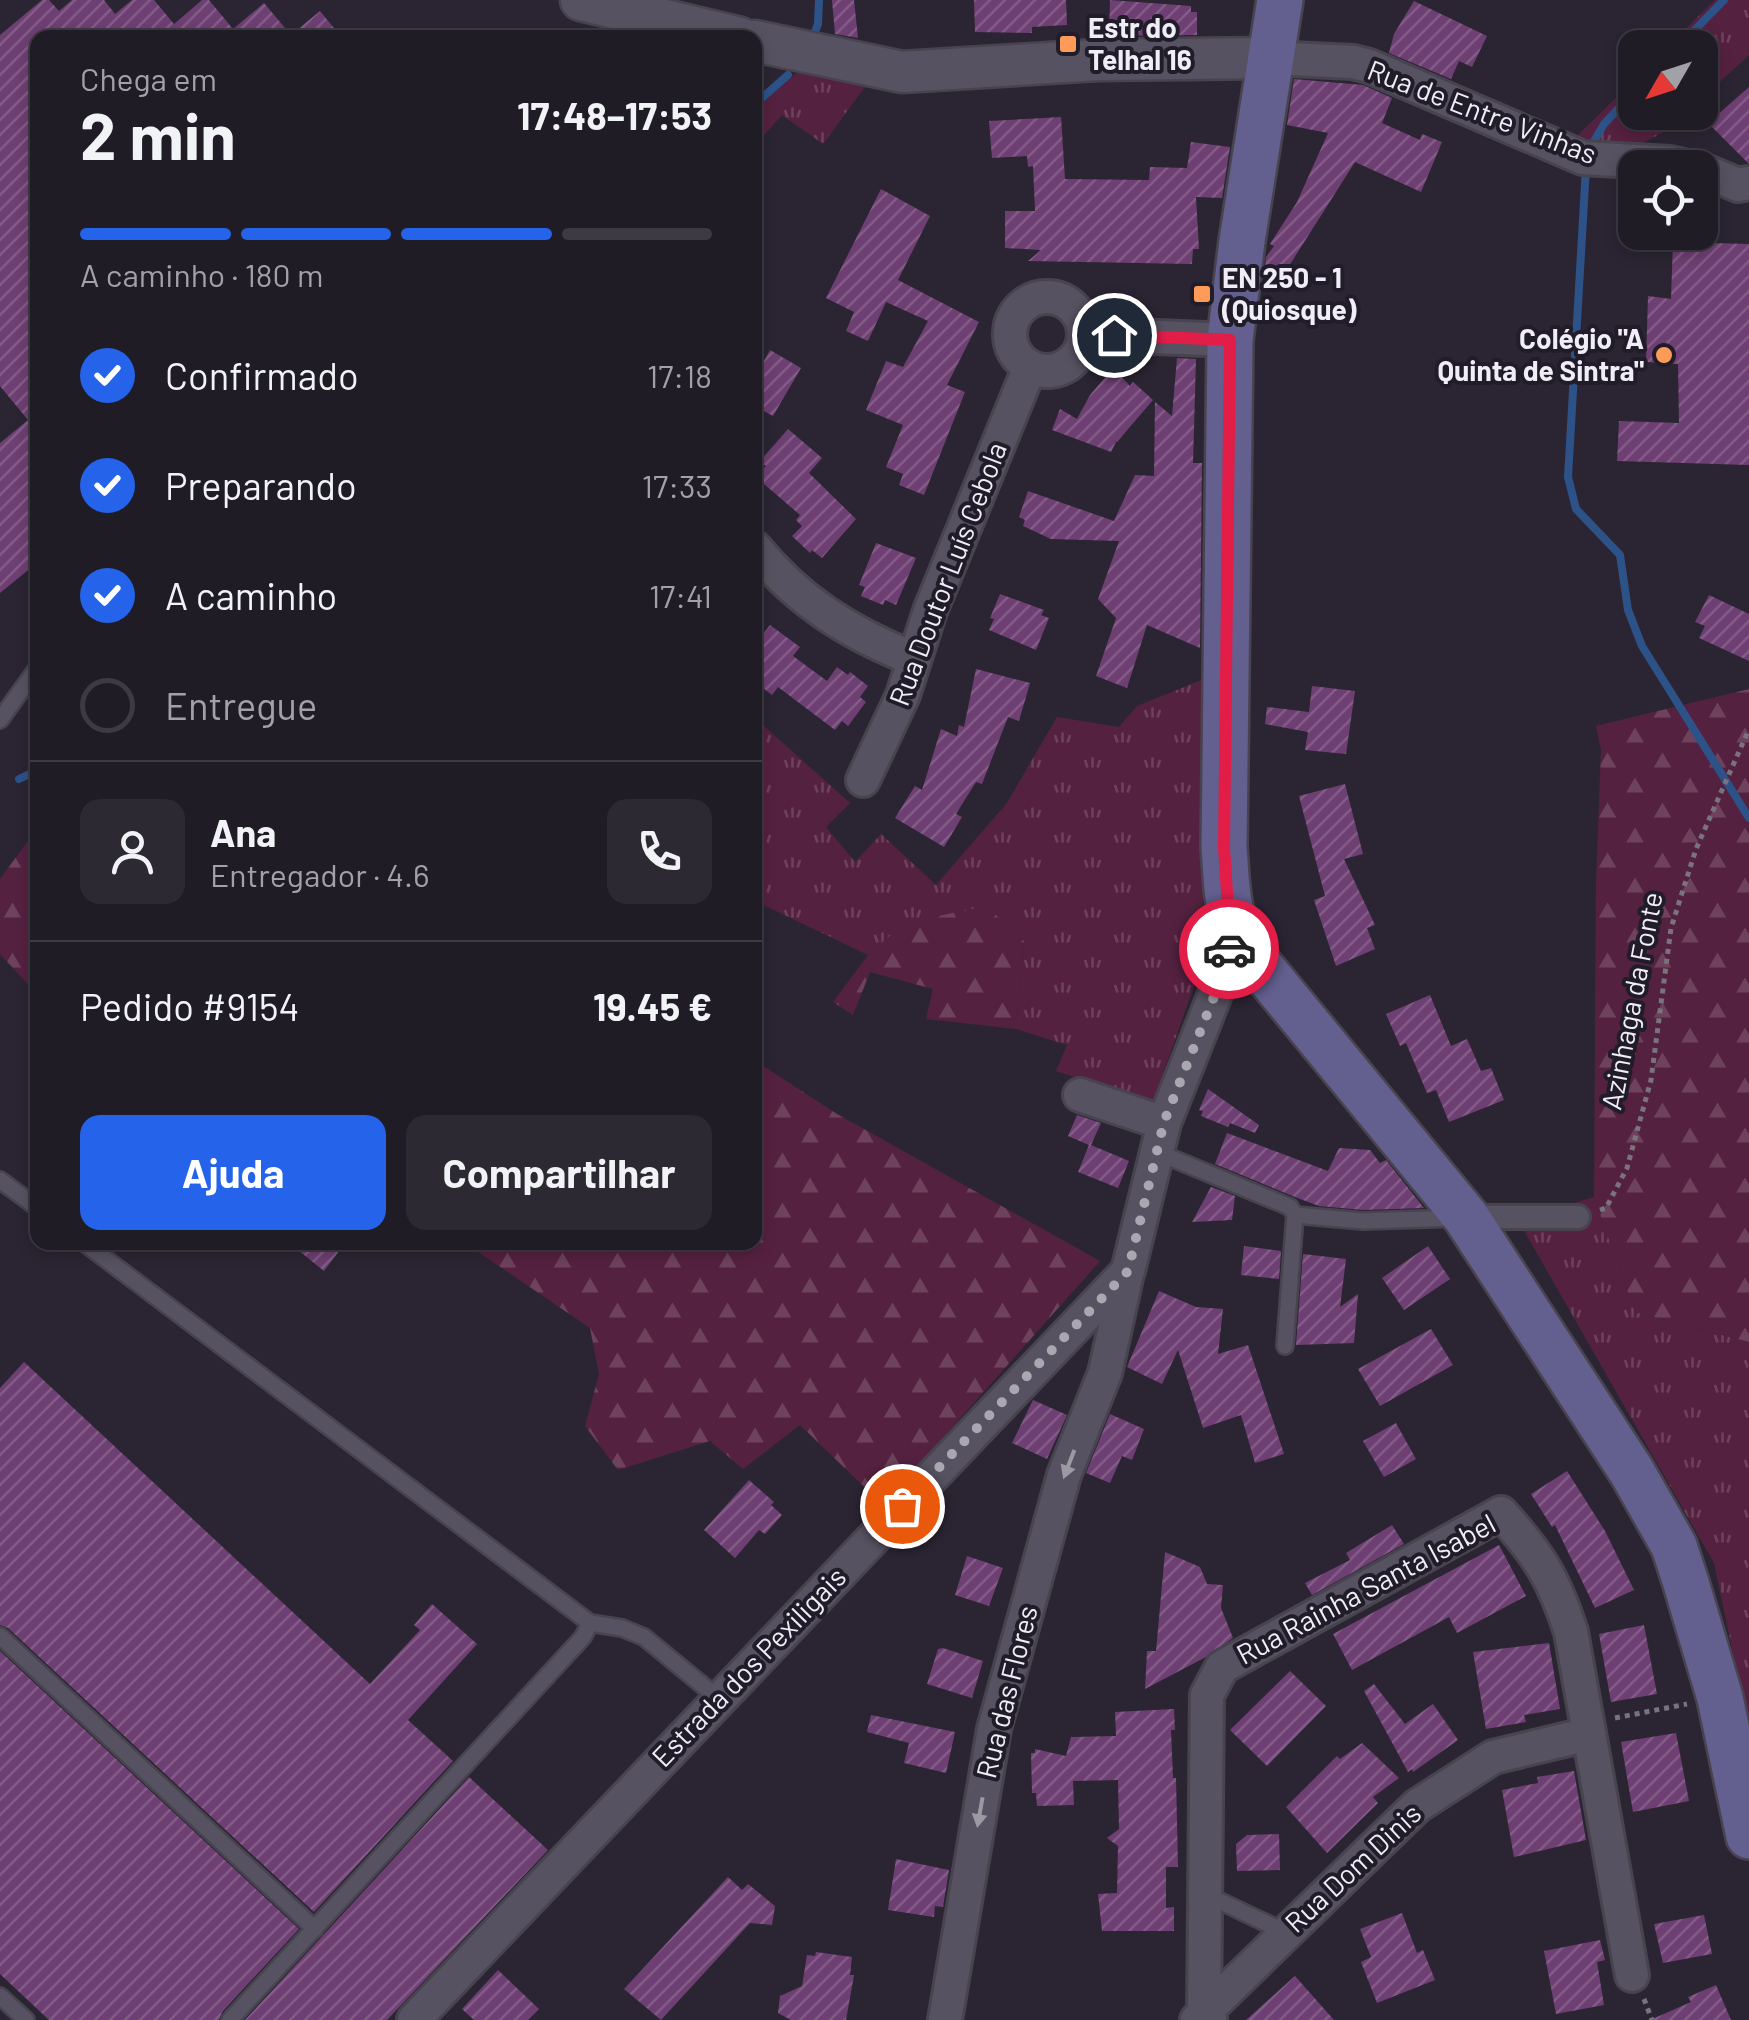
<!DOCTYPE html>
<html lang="pt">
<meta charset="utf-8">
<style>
:root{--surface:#201c26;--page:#2d2932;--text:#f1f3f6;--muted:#a2a1a7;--line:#3d3a43;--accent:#2563eb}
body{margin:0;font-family:Barlow,sans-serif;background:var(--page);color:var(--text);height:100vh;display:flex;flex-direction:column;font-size:38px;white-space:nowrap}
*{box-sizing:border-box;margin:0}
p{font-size:32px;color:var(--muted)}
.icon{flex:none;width:55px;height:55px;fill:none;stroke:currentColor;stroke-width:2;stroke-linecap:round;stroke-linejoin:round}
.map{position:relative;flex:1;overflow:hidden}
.details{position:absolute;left:30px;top:30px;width:732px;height:1220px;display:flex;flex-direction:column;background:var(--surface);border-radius:20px;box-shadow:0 5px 15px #0003,0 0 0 2px var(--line)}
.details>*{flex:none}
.needle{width:65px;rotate:231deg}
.tools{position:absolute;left:1618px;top:30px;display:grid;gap:20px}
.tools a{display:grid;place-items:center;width:100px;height:100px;border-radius:20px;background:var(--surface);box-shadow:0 5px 15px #0003,0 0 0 2px var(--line);font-size:50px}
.pin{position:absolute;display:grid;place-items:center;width:85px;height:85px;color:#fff;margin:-42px;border:5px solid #fff;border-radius:50%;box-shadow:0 2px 10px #0007}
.courier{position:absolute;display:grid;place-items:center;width:100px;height:100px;margin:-50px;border:8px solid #e11d48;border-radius:50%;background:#fff;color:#222;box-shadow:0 2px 12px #0007}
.overview em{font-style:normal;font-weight:700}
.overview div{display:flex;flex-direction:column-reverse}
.overview{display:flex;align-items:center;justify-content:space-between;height:170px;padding:0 50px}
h1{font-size:65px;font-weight:700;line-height:75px}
.bar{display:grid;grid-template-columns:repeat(4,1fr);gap:15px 10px;align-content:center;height:120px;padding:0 50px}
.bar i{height:12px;border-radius:8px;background:var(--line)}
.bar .selected{background:var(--accent)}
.bar p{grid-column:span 4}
.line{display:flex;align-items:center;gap:25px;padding:0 50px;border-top:2px solid var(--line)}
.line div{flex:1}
.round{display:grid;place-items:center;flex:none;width:105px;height:105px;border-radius:20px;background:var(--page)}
ol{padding:0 50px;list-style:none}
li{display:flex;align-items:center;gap:30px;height:110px}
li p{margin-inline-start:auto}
li .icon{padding:10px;border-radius:50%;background:var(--accent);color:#fff;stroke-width:4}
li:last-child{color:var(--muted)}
li i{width:55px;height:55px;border:5px solid var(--line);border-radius:50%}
.primary-button{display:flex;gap:20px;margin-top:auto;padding:20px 50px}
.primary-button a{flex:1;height:115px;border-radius:20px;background:var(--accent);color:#fff;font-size:40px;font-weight:700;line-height:115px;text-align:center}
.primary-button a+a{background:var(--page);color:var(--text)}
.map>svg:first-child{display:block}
.grass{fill:url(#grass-tufts)}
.forest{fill:url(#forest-firs)}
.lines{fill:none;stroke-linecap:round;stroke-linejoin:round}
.stream{stroke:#2d5288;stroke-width:8}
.building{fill:url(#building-hatch)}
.service-casing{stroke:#48444f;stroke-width:20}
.pedestrian-casing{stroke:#48444f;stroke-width:28}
.minor-casing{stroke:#48444f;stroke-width:38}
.tertiary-casing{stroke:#48444f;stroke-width:45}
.secondary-casing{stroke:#48444f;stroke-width:50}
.path{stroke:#78737f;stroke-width:5;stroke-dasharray:5 5;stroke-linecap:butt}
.service{stroke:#575261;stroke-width:15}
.pedestrian{stroke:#575261;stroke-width:22}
.minor{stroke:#575261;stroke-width:32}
.tertiary{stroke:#575261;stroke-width:40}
.secondary{stroke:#635f8f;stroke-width:45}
.oneway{fill:#9c98a4}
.done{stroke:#aba7b2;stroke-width:10;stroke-dasharray:0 18}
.route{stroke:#e11d48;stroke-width:12}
.poi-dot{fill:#fe9b59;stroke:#211c29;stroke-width:4}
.labels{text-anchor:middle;stroke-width:8;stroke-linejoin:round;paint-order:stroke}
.poi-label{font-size:28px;font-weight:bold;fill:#f0edf6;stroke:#211c29;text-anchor:start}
.street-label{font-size:28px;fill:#f0edf6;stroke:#211c29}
</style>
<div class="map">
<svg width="1749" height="2020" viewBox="0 0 1749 2020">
<defs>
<pattern id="grass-tufts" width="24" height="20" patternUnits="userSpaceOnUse" patternTransform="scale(2.5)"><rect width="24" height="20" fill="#552140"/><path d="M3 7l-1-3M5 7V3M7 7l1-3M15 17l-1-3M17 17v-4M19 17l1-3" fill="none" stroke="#6e425c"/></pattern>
<pattern id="forest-firs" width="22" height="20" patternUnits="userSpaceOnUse" patternTransform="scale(2.5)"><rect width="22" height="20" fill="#552140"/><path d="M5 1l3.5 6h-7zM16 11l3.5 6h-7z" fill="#6e425c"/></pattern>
<pattern id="building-hatch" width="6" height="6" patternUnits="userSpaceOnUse" patternTransform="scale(2.5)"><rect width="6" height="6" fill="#6e3f72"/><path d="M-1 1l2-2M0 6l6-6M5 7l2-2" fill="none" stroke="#835b87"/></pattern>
</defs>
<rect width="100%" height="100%" fill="#2b2533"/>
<path class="grass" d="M 1715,0 L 1749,0 L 1749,55 L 1700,100 L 1700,48 L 1667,47 Z
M 811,60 L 870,80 L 823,144 L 782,115 L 755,145 L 755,110 Z
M 1635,79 L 1635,112 L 1686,113 C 1643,151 1632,150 1577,136 Z
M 1209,677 L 1201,966 L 1153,1102 L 1056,1071 L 1067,1045 L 1016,1029 L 1024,941 L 905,923 L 868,955 L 755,901 L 755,718 L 850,803 L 826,827 L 855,862 L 881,834 L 936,885 L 1007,803 L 1057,717 L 1119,727 L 1137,706 Z
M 1594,1197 L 1635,1312 L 1749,1342 L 1749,1729 L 1714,1563 L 1518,1220 Z"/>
<path class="forest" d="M 1749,689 L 1749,1342 L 1635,1312 L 1594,1197 L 1596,884 L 1601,750 L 1596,726 Z
M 37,762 L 37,994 L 0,954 L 0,879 L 33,834 L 31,765 Z
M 986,906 L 1024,941 L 1016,1029 L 926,1019 L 933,989 L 870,972 L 853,1015 L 833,1002 L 868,955 L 905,923 Z
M 755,1064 L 760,1064 L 837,1114 L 1100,1261 L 883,1505 L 800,1425 L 743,1469 L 710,1441 L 618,1470 L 585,1426 L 599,1374 L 590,1328 L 465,1243 L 755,1242 Z"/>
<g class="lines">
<path class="stream" d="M 812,40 L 818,24 L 819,0
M 1677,48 L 1724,0
M 755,104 L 788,75
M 1590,148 L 1604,124 L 1635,91
M 1586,167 L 1568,477 L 1576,509 L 1620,555 L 1628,610 L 1642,646 L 1749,818
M 19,779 L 38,770"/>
</g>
<path class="building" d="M 42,0 L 49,0 L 59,11 L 72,0 L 104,0 L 115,14 L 132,0 L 154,0 L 174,24 L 202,0 L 209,0 L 233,29 L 264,3 L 291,35 L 320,11 L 342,38 L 38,38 L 38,562 L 0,593 L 0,443 L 28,420 L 0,386 L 0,35 Z
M 832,0 L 854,0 L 858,38 L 835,34 Z
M 974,0 L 1066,0 L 1067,25 L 1032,27 L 1032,33 L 975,32 Z
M 1110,0 L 1191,6 L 1191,12 L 1197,12 L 1197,35 L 1109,36 Z
M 1414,1 L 1487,36 L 1472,67 L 1459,61 L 1451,79 L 1389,53 L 1394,34 Z
M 1294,79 L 1363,85 L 1392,98 L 1382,123 L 1420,140 L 1422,134 L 1442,142 L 1421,192 L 1355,162 L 1282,277 L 1265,268 L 1266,257 L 1274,246 L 1270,244 L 1297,202 L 1328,133 L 1287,125 Z
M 1749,87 L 1749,164 L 1708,123 Z
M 1061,117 L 1065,179 L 1149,180 L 1150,167 L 1187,168 L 1191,142 L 1230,147 L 1222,198 L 1196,197 L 1199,249 L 1193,249 L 1192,264 L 1028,261 L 1041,250 L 1005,248 L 1005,211 L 1035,211 L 1033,166 L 1028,167 L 1027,156 L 992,158 L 989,121 Z
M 881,189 L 930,216 L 898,280 L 979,322 L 947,385 L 965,392 L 924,495 L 899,485 L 903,474 L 886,467 L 903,425 L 866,410 L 886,361 L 903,367 L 928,321 L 886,302 L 868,341 L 846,331 L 854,312 L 826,298 Z
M 1673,242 L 1749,244 L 1749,465 L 1617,461 L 1619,421 L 1679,423 L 1678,364 L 1646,362 L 1648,296 L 1671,299 Z
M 770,350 L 801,368 L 773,416 L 755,406 L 755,377 Z
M 1177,358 L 1196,359 L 1193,463 L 1202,463 L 1200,648 L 1147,625 L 1127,688 L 1096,676 L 1116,618 L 1098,599 L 1119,541 L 1051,539 L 1023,526 L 1025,520 L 1019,517 L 1028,491 L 1114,521 L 1135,475 L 1154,476 L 1155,402 L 1172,416 Z
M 1109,373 L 1116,378 L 1119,374 L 1130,386 L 1133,382 L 1153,400 L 1117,442 L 1112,440 L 1116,442 L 1111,452 L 1052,430 L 1060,409 L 1077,419 L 1090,395 Z
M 788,429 L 822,458 L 809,473 L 856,519 L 822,558 L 812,550 L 810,553 L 792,536 L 802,526 L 796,520 L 800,515 L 756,477 L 766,466 L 760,461 Z
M 876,543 L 916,558 L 896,605 L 885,600 L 883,605 L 861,596 L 865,587 L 859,585 Z
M 1000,594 L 1044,610 L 1041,615 L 1049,618 L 1036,650 L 989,630 L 994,619 L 990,618 Z
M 1709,595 L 1749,614 L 1749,661 L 1699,638 L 1705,626 L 1695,622 Z
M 770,625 L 800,647 L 793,656 L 827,681 L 837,667 L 848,675 L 850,672 L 868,686 L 860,697 L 866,702 L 848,726 L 842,721 L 835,730 L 778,687 L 772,695 L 755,682 L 755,644 Z
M 976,669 L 1030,683 L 1019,721 L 1008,717 L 982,784 L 976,782 L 956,814 L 962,817 L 944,847 L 895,818 L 915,786 L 922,790 L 941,729 L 957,736 L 959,725 L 964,727 Z
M 1312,686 L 1355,691 L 1346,754 L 1305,750 L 1308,732 L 1265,724 L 1267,707 L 1309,712 Z
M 1345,784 L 1363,854 L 1344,859 L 1375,925 L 1367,928 L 1375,949 L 1336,966 L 1314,900 L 1325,896 L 1299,796 Z
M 1430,995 L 1451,1046 L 1467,1039 L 1481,1071 L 1491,1068 L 1504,1100 L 1449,1122 L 1436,1090 L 1427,1093 L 1406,1043 L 1400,1046 L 1386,1014 Z
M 1208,1089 L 1259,1125 L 1255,1133 L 1230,1123 L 1228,1127 L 1201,1116 L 1203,1111 L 1199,1110 Z
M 1077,1115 L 1101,1123 L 1091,1145 L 1129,1161 L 1118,1188 L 1078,1172 L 1089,1145 L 1068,1136 Z
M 1227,1133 L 1328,1171 L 1339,1148 L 1370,1150 L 1380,1163 L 1386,1160 L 1424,1208 L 1363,1210 L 1319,1206 L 1295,1197 L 1215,1164 Z
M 1211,1187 L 1235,1196 L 1232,1220 L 1192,1222 Z
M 288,1242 L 346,1242 L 324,1271 Z
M 1244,1246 L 1281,1251 L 1279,1279 L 1241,1275 Z
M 1428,1246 L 1450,1279 L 1404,1310 L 1382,1278 Z
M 1303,1254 L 1346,1259 L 1340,1307 L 1358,1294 L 1354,1343 L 1296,1345 Z
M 1159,1291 L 1196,1307 L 1223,1309 L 1218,1354 L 1248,1345 L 1284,1454 L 1255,1463 L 1241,1415 L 1203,1428 L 1178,1350 L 1162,1384 L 1127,1367 Z
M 1431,1329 L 1453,1365 L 1380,1406 L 1358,1369 Z
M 24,1362 L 370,1684 L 420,1630 L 414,1625 L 432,1604 L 477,1644 L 408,1720 L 453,1761 L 314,1912 L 8,1628 L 0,1625 L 0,1388 Z
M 1033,1400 L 1067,1415 L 1047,1459 L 1012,1443 Z
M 1110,1414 L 1144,1429 L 1132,1460 L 1122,1456 L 1110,1483 L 1086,1473 Z
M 1396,1423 L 1416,1459 L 1384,1477 L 1363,1441 Z
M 1567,1471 L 1605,1531 L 1634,1590 L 1595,1608 L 1555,1525 L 1552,1527 L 1531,1494 Z
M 749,1480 L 774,1502 L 771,1505 L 782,1515 L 765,1534 L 759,1530 L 735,1558 L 704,1530 Z
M 1392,1525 L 1404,1544 L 1312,1595 L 1305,1583 L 1350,1560 L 1346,1553 Z
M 1499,1545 L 1526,1596 L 1457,1633 L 1449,1617 L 1352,1670 L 1333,1634 Z
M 1165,1552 L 1200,1567 L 1207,1584 L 1223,1585 L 1221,1608 L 1233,1638 L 1204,1658 L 1145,1689 L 1147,1651 L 1156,1651 Z
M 967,1556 L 1003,1568 L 989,1606 L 955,1595 Z
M 1644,1625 L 1657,1694 L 1611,1702 L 1599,1634 Z
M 1549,1643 L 1560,1709 L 1524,1715 L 1526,1722 L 1486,1729 L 1473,1652 Z
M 943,1648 L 983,1661 L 972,1698 L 927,1684 L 938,1649 Z
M 0,1651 L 299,1929 L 222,2012 L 219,2020 L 49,2020 L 0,1974 Z
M 1290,1671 L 1326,1706 L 1267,1766 L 1230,1730 Z
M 1374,1684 L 1405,1724 L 1433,1704 L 1458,1740 L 1413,1772 L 1412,1769 L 1408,1772 L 1364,1691 Z
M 1174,1709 L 1175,1730 L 1171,1730 L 1173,1778 L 1176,1778 L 1178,1867 L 1166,1867 L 1166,1908 L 1174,1907 L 1174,1931 L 1102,1931 L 1098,1894 L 1117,1893 L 1118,1846 L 1107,1838 L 1119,1829 L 1118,1780 L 1073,1781 L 1074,1805 L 1037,1806 L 1036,1793 L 1032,1793 L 1031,1753 L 1035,1753 L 1035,1749 L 1066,1756 L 1071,1737 L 1116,1736 L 1115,1712 Z
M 871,1715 L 955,1732 L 946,1773 L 904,1763 L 909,1743 L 867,1732 Z
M 1676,1733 L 1689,1801 L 1633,1812 L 1621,1742 Z
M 1362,1743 L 1399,1778 L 1373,1797 L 1378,1803 L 1327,1853 L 1286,1807 L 1337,1756 L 1340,1759 Z
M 1574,1771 L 1586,1840 L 1514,1857 L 1502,1790 L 1538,1783 L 1537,1777 Z
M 469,1777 L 548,1850 L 387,2020 L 245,2020 Z
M 1279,1834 L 1280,1870 L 1237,1871 L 1236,1844 L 1247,1835 Z
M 896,1859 L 949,1870 L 943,1907 L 935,1906 L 934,1917 L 888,1910 Z
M 728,1877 L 742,1890 L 748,1884 L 775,1906 L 772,1925 L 750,1923 L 661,2020 L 624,1989 Z
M 1402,1913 L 1417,1953 L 1423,1950 L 1435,1980 L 1377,2003 L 1361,1962 L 1371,1957 L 1360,1929 Z
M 1704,1915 L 1712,1954 L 1663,1963 L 1654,1924 Z
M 1600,1940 L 1605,1960 L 1597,1962 L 1604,2005 L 1556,2014 L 1544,1951 Z
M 816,1952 L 852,1957 L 850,1975 L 854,1975 L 846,2020 L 791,2020 L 778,2013 L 780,1996 L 802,1986 L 807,1955 L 815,1956 Z
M 498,1970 L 539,2009 L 528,2020 L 474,2020 L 462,2009 Z
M 1295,1976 L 1334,2020 L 1246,2020 Z
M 1716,1985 L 1731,2020 L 1650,2020 L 1691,2002 L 1688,1997 Z"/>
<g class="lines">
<defs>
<path id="service" d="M 0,720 L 38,667
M 1157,1152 L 1290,1207 L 1295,1215 L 1363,1221 L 1458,1218
M 0,1180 L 38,1208
M 83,1242 L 590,1623
M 1285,1346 L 1295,1215
M 0,1636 L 315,1929
M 1207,1895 L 1285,1932
M 0,1996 L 26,2020
M 230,2020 L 583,1637 L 590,1623 L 622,1628 L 644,1637 L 718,1698"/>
<path id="pedestrian" d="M 1466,1217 L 1578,1217"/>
<path id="minor" d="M 1270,58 L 1353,62 L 1369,66 L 1583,158 L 1670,163 L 1693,168
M 1700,169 L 1738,185 L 1749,183
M1010 334a37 37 0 1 1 74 0a37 37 0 1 1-74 0Z
M 1084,334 L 1230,340
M 755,548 C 798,601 849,633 912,658
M 863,780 L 903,695 L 930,611 L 1030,367
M 1080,1095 L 1164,1123
M 1210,2019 L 1204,2013 L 1417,1806 L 1493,1757 L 1589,1734
M 414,2020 L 1128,1271 L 1164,1123 L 1214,997 L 1235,930
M 945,2020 L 994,1729 L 1064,1475 L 1105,1373 L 1127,1273
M 1197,2020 L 1204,2013 L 1207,1695 L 1222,1667 L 1501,1513 C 1539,1555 1554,1579 1571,1632 L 1632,1975"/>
<path id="tertiary" d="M 581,0 L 740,38
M 755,41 L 902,72 L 1098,60 L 1270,58"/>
<path id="secondary" d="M 1280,0 L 1242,241 L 1230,340 L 1224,848 C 1228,899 1225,916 1255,960 L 1466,1217 L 1632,1472 L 1674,1546 L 1686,1583 L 1720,1698 L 1749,1836"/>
</defs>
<use href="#service" class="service-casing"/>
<use href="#pedestrian" class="pedestrian-casing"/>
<use href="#minor" class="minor-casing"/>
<use href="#tertiary" class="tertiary-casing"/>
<use href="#secondary" class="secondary-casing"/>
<path class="path" d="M 1600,1210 L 1606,1208 L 1627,1168 L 1651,1080 L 1671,928 L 1696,849 L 1749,729
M 1615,1718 L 1687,1704
M 1644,1999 L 1652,2020"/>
<use href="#service" class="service"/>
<use href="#pedestrian" class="pedestrian"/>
<use href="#minor" class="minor"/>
<use href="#tertiary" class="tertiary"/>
<use href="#secondary" class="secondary"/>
</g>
<defs><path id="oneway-solid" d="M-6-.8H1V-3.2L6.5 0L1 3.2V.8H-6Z" transform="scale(2.5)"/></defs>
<g class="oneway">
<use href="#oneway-solid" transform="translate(1069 1464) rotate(111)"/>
<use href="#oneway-solid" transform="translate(980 1812) rotate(100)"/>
</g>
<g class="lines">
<path class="done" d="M 902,1506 L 1128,1271 L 1164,1122 L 1214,997 L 1229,949"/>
<path class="route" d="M 1114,335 L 1230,340 L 1224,848 L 1228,907 L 1235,930 L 1229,949"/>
</g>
<g class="poi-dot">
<rect x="1058" y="34" width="20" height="20" rx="5"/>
<rect x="1192" y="284" width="20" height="20" rx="5"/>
<circle cx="1664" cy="355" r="10"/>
</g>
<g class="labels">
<g class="poi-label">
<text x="1088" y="38">Estr do<tspan x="1088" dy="32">Telhal 16</tspan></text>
<text x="1222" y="288">EN 250 - 1<tspan x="1222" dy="32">(Quiosque)</tspan></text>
<text x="1644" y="349" text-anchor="end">Colégio "A<tspan x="1644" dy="32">Quinta de Sintra"</tspan></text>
</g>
<g class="street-label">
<text transform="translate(1482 112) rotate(21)" y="10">Rua de Entre Vinhas</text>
<text transform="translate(948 574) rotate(-69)" y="10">Rua Doutor Luís Cebola</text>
<text transform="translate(1632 1001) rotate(-79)" y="10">Azinhaga da Fonte</text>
<text transform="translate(1366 1589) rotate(-28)" y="10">Rua Rainha Santa Isabel</text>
<text transform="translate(749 1667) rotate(-46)" y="10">Estrada dos Pexiligais</text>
<text transform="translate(1007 1692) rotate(-76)" y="10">Rua das Flores</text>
<text transform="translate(1353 1868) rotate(-43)" y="10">Rua Dom Dinis</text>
</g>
</g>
</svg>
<div class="tools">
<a><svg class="needle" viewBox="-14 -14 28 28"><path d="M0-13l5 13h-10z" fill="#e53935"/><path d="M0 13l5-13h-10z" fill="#a2a1a7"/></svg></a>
<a><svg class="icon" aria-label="locate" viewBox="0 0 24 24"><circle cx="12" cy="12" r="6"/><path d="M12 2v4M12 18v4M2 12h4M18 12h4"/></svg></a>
</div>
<div class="pin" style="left:902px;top:1506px;background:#ea580c"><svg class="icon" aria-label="bag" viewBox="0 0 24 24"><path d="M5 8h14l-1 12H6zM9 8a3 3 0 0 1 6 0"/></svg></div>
<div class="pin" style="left:1114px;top:335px;background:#1f2937"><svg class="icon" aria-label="home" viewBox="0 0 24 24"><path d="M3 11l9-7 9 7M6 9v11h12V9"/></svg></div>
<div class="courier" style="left:1229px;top:949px"><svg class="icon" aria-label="car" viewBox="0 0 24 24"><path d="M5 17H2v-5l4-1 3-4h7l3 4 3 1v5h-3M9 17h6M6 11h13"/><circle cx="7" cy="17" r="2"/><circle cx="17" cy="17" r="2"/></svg></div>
<section class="details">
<div class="overview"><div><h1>2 min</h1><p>Chega em</p></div><em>17:48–17:53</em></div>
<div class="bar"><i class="selected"></i><i class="selected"></i><i class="selected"></i><i></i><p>A caminho · 180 m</p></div>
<ol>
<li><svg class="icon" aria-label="check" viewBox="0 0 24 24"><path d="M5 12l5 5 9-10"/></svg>Confirmado<p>17:18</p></li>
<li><svg class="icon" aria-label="check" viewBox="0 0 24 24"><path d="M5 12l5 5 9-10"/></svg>Preparando<p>17:33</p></li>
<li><svg class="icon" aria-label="check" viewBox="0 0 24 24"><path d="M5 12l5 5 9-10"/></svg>A caminho<p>17:41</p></li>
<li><i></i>Entregue</li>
</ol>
<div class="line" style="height:180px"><a class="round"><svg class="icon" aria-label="person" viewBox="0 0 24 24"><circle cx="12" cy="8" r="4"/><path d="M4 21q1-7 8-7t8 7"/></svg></a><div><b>Ana</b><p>Entregador · 4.6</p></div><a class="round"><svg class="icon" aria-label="phone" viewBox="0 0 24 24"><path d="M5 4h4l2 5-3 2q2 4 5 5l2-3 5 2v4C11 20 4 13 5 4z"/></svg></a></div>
<div class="line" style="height:130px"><div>Pedido #9154</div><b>19.45 €</b></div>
<div class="primary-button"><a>Ajuda</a><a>Compartilhar</a></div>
</section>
</div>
